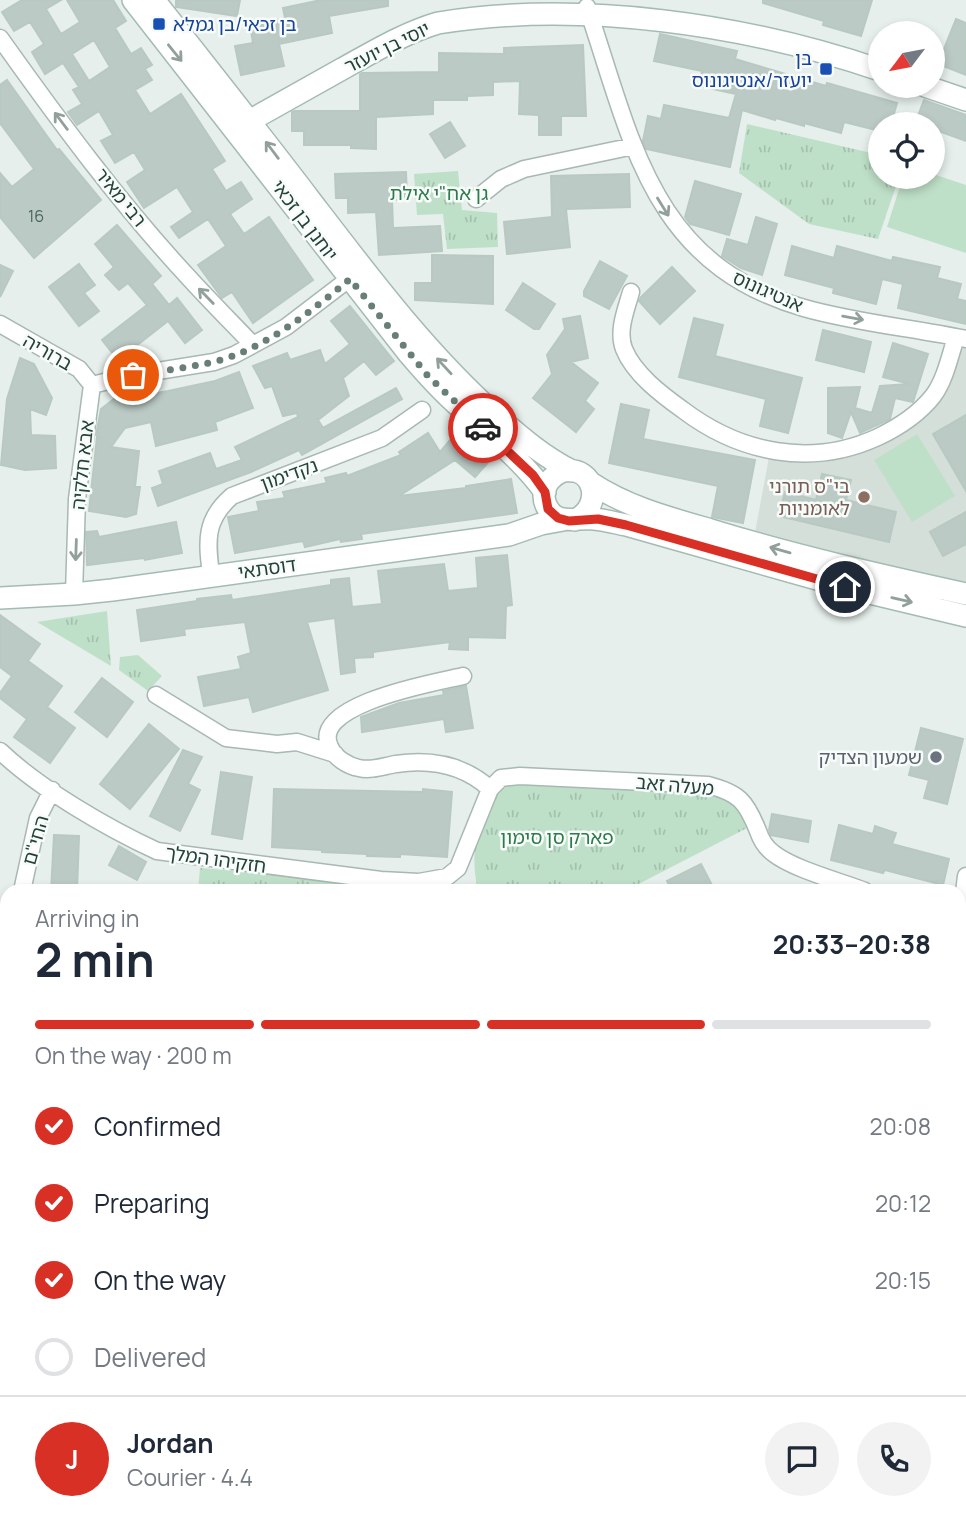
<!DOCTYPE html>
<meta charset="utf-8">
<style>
:root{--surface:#fff;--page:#f2f2f3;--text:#1f2937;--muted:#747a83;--line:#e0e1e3;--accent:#d93025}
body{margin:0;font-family:Manrope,"Noto Sans Hebrew",sans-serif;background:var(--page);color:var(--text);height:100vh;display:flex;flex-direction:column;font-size:26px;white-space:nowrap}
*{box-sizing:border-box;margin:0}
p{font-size:23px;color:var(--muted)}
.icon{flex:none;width:38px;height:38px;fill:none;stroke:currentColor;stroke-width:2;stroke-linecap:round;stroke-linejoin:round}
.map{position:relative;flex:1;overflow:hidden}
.panel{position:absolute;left:0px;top:884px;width:966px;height:653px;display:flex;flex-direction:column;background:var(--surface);border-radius:21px 21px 0 0;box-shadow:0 4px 10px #0003}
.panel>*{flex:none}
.needle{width:46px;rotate:238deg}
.controls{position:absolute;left:868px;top:21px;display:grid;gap:14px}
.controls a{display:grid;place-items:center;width:77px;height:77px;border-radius:50%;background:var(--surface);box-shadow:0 4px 10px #0003;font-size:35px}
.pin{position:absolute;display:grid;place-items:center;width:60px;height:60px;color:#fff;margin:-30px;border:4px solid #fff;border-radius:50%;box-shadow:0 2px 7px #0007}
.courier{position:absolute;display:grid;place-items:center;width:70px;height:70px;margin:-35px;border:5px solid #d93025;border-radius:50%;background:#fff;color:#222;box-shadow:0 2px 9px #0007}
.summary em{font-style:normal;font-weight:700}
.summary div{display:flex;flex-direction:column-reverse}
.summary{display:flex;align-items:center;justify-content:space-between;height:119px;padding:0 35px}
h1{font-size:46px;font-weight:700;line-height:52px}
.bar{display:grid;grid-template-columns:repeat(4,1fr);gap:10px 7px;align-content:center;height:84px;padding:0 35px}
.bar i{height:9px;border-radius:5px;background:var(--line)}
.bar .on{background:var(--accent)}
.bar p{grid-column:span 4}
.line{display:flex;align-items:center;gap:18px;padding:0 35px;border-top:2px solid var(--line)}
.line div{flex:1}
.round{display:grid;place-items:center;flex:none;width:74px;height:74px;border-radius:37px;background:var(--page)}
ol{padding:0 35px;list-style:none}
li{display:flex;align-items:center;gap:21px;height:77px}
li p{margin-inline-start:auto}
li .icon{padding:7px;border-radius:50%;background:var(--accent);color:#fff;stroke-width:4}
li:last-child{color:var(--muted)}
li i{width:38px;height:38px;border:4px solid var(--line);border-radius:50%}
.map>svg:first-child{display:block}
.built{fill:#d4dfda}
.green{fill:#bfe0c8}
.park{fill:url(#park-tufts)}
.building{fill:#bbcac4;stroke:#b8c9c2;stroke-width:2;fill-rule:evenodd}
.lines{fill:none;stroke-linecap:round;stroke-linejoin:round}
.street-casing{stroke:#a8b8b2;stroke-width:19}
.secondary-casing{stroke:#a4bbb3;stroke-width:24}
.street{stroke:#fff;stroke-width:16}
.secondary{stroke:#fff;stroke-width:21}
.oneway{stroke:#92a09c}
.done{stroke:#687f78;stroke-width:7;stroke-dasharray:0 12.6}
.route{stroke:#d93025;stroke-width:9}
.transit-dot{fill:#1a4fb4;stroke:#f7fbf9;stroke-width:2.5}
.education-dot{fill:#8d6e63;stroke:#f7fbf9;stroke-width:2.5}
.worship-dot{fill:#6b7280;stroke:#f7fbf9;stroke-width:2.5}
.labels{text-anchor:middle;stroke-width:5;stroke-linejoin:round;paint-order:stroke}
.number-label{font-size:16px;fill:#4a645c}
.transit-label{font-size:19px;fill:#164399;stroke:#f7fbf9;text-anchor:start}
.street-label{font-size:19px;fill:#24423a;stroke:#f7fbf9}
.park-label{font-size:19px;fill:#2d7a4b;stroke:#f7fbf9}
.education-label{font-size:19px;fill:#785e54;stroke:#f7fbf9;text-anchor:end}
.worship-label{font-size:19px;fill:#5b616d;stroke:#f7fbf9;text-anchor:end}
</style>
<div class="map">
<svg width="966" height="1536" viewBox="0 0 966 1536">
<defs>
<pattern id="park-tufts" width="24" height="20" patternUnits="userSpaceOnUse" patternTransform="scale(1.75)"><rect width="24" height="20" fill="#bfe0c8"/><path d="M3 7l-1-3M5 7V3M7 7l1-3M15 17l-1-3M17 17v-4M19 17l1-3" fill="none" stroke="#a4c1ad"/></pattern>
</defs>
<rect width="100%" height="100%" fill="#e6efeb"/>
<path class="built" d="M 958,340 L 966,342 L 966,588 L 754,538 L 769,457 L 813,456 L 927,410 Z
M 966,985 L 966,1445 L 959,1451 L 959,988 Z
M 494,1530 L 856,1530 L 854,1536 L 496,1536 Z"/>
<path class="green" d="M 933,174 L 966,185 L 966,253 L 887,227 L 903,177 L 933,177 Z
M 917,434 L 955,496 L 912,522 L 874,460 Z
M 781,1530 L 844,1530 L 841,1536 L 778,1536 Z"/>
<path class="park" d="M 747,124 L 880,155 L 880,177 L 899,177 L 878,239 L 809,224 L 739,173 Z
M 458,171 L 462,210 L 497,213 L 498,247 L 447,249 L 443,214 L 417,215 L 414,174 Z
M 107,611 L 111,666 L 37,622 Z
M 138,655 L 162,676 L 148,691 L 119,670 L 120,657 Z
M 512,781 L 711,789 L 727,794 L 751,826 L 625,891 L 478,891 C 469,849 478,831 492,792 Z
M 200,868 L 430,886 L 445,891 L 198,891 Z"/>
<path class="building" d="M 22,0 L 61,0 L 46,9 L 61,34 L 80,22 L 67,0 L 113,0 L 126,21 L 115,28 L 131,54 L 141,48 L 152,65 L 145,69 L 152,80 L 135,90 L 150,114 L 181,94 L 225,161 L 212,169 L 226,191 L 241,182 L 252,199 L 230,214 L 244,234 L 269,217 L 313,280 L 253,323 L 232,292 L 222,298 L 198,265 L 226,246 L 208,219 L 179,238 L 171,227 L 193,212 L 177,187 L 144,208 L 127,182 L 145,170 L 134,152 L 115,163 L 101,141 L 113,135 L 99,111 L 77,125 L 68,112 L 82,104 L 73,90 L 79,87 L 63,63 L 45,74 L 32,52 L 44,44 L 30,22 L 14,31 L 2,12 ZM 94,40 L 110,67 L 89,81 L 72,54 Z
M 176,0 L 240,0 L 237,16 L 176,7 Z
M 321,0 L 388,0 L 388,6 L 329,16 L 332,33 L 279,44 L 284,66 L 241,75 L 235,46 L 253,43 L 250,25 L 285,18 L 283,8 Z
M 763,0 L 872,0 L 861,36 L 823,25 L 824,21 L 763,3 Z
M 956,19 L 966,23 L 966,75 L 938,64 Z
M 660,34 L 737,51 L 735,59 L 826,86 L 827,83 L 897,103 L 891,124 L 880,124 L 880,131 L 844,122 L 841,133 L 804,123 L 804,126 L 776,118 L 775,120 L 742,110 L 730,167 L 646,149 L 643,141 L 648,116 L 661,119 L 664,105 L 729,118 L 736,94 L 699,86 L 702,71 L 654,61 Z
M 583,45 L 586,116 L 561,116 L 561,135 L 539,135 L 539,115 L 519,114 L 520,81 L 493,82 L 493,95 L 467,96 L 467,100 L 433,100 L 433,114 L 376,117 L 376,149 L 351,148 L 351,145 L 304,145 L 304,131 L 292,131 L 292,112 L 295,111 L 360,111 L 360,74 L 362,73 L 439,72 L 439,53 L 504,54 L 504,48 Z
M 7,80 L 57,150 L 59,149 L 101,200 L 34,258 L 0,217 L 0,173 L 12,187 L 34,169 L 0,123 L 0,85 Z
M 924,100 L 966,115 L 966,141 L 933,129 L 933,124 L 915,124 Z
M 450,122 L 465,146 L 445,158 L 430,134 Z
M 406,172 L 407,199 L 392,200 L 393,228 L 440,226 L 442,251 L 379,255 L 376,212 L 348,213 L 348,198 L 336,198 L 335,174 Z
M 629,174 L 630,207 L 566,209 L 570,247 L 507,254 L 504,222 L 552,217 L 551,176 Z
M 695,181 L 741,194 L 729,235 L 690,224 L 685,217 Z
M 756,217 L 777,224 L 762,275 L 741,268 L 722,256 L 727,239 L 748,245 Z
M 117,225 L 161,276 L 152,284 L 169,305 L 177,298 L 202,330 L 185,343 L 168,321 L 118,360 L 102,340 L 147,305 L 128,283 L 119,290 L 105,275 L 114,267 L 95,244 Z
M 792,246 L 834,258 L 837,246 L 892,261 L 893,257 L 940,267 L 937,278 L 961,284 L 957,299 L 966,301 L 966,324 L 898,308 L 903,284 L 882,279 L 876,304 L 833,293 L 834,288 L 785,275 Z
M 432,255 L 493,256 L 493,304 L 415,300 L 415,283 L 432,283 Z
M 600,261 L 627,276 L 609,309 L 584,296 L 584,291 Z
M 79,264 L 95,285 L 84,293 L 99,311 L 79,326 L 49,287 Z
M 0,265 L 13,271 L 0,297 Z
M 672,267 L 695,291 L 660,324 L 639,301 L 641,297 Z
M 523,283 L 555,304 L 539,329 L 534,329 L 506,310 Z
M 350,306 L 394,361 L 376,375 L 364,361 L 343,378 L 349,396 L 318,420 L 323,428 L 396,388 L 402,399 L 302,455 L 299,450 L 251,472 L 158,506 L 152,488 L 163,484 L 159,471 L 210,453 L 216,469 L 242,460 L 235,447 L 298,417 L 297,413 L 283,416 L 272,386 L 265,388 L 253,366 L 287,353 L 290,360 L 320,350 L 325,364 L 350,344 L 331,321 Z
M 580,316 L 588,358 L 571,362 L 598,383 L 585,401 L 594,409 L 576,432 L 533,398 L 552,374 L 547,355 L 565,329 L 563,319 Z
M 694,318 L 723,325 L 715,356 L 802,378 L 788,433 L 760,426 L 766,399 L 679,377 Z
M 823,330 L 871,342 L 864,372 L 816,360 Z
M 893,343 L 928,354 L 913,402 L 895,398 L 890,419 L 860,433 L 851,412 L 842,438 L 828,433 L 828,388 L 860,387 L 855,408 L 872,413 L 880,386 L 910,384 L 883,377 Z
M 20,358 L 34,364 L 52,398 L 46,415 L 30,409 L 31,435 L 55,436 L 56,468 L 25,470 L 1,465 L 7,399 Z
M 239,372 L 253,408 L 215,422 L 217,430 L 156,446 L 151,422 L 125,428 L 111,447 L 139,451 L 135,487 L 140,487 L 136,514 L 126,517 L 89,511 L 97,437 L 102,438 L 96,435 L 101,409 L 114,399 L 134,393 L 136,397 L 168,391 L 215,381 Z
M 621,404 L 649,410 L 643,439 L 755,460 L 743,523 L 712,517 L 718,486 L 609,463 Z
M 966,415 L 966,491 L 933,434 Z
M 457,432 L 490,460 L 475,477 L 455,460 L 399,496 L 466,488 L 466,486 L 511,479 L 517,513 L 361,534 L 362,539 L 341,542 L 340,539 L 305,547 L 303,541 L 235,553 L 228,517 L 259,511 L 257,502 L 285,498 L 283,492 L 327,483 L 325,478 L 346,473 L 347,476 L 401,455 L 399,452 L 428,433 L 440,452 Z
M 822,474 L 851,480 L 846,500 L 896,512 L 889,542 L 779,516 L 785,492 L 816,500 Z
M 966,512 L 966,544 L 943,556 L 930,532 Z
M 176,522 L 182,553 L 145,560 L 144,558 L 87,565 L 86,532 L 97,531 L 99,537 Z
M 507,555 L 512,605 L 506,606 L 505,638 L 468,637 L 468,650 L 449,649 L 450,642 L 373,652 L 373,657 L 354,658 L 355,672 L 341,674 L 335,618 L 307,622 L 328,690 L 253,712 L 249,697 L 204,706 L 198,677 L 241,669 L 238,657 L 251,653 L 245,622 L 184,629 L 185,635 L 141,641 L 137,610 L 197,601 L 197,599 L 231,595 L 232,600 L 331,585 L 331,580 L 349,578 L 352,607 L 382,604 L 378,571 L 444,564 L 448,591 L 478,588 L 476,558 Z
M 0,615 L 40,644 L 28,661 L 62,686 L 47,707 L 75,728 L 50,763 L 14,737 L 27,719 L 0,698 L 0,693 L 12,676 L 0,667 Z
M 102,678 L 133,702 L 107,737 L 75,712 Z
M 466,686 L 473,728 L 446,732 L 444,719 L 362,732 L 361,717 L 399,703 L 444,695 L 443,691 Z
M 149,724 L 179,749 L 130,809 L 100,784 Z
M 921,728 L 963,739 L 947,804 L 924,798 L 929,780 L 909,775 Z
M 183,750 L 202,757 L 188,784 L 200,790 L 180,831 L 150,816 Z
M 221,772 L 252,777 L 242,839 L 212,834 Z
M 274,789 L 423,792 L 423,789 L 452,792 L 447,857 L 400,854 L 400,857 L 367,856 L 367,854 L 322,852 L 322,850 L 272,847 Z
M 772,814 L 811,821 L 808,842 L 771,835 L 769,830 Z
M 839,825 L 873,834 L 875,826 L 896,833 L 892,844 L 949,859 L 943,885 L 885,870 L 883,873 L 831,860 Z
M 54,835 L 79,836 L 77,891 L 51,891 Z
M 119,846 L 146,862 L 137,880 L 109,865 Z
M 701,864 L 715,891 L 672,891 L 667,881 Z
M 0,1518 L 7,1525 L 7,1530 L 12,1530 L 19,1536 L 0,1536 Z"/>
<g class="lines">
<defs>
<path id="street" d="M 587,7 C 632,139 650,264 804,308 C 857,323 913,328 966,339
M 0,38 C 59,121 121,205 190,279 C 211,302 232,323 253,345
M 476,199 L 501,179 L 524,169 L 634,146
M 631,292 C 626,310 617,331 624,349 C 634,374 662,395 683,410 C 740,453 811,468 878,437 C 899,427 918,415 933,396 C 945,380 950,356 956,337
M 0,324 L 79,369 L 92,385
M 92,385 L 133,375 L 214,362 L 234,355 L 286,327 L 358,272
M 211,575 C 207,542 204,520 232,496 L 382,438 L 422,410
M 74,594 L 77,499 L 92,385
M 463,676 C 438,682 308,704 330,747 C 335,758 348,766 359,768 C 371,771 384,766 396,764 C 431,759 464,765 490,789
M 156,695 L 226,738 L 277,744 L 297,742 L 335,754
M 0,751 C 40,789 107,828 157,851 L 381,880 L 419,882 L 447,877 L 458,868 L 490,789 L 501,778 L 520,776 L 708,785 C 739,793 746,801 758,831 C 761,840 765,847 773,853 C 793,869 839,881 865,891
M 22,891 L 38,818 L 52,790
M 959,935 L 966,876
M 0,1010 L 7,963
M 0,1126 L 7,1128
M 0,1307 L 7,1308
M 959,1479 L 966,1477
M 0,1491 L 7,1498
M 40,1530 L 47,1536
M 206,1530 L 208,1536
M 489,1530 L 490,1536
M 957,1530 L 966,1533
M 935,1536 L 937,1530"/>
<path id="secondary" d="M 133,0 L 409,354 C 426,374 443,393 463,410 C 491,436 522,460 545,492
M 154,0 C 207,67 260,134 311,201 C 370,278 427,354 499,418 C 522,438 544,457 572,471
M 925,86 L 966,100
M 235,129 C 271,109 307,89 342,69 C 373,52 404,33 438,23 C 579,0 745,24 880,70
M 591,483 C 627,507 669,518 711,530 C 795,556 880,575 966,594
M 575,520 C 604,506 595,466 564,471 C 557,473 551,478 547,484 C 544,490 543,498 546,505 C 555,527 577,517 594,519 C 605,520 616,523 626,525 L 845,587 L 966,616
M 0,598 L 74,594 L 112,590 L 509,535 L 541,524 L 563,520
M 959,938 L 966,941
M 959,985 L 966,982
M 411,1536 L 415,1530"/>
</defs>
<use href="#street" class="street-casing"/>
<use href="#secondary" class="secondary-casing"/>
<use href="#street" class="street"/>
<use href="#secondary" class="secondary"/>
</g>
<defs><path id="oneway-shaft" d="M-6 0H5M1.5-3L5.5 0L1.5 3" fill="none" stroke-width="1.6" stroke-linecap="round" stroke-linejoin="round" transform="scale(1.75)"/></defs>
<g class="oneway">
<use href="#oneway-shaft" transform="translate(175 53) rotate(51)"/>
<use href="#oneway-shaft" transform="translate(61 121) rotate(-127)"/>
<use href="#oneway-shaft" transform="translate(272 150) rotate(-127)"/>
<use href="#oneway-shaft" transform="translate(663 207) rotate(58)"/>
<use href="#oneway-shaft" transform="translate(206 296) rotate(-134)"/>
<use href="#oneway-shaft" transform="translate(853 318) rotate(10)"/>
<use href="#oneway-shaft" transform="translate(444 366) rotate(-133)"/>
<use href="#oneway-shaft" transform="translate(76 550) rotate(92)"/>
<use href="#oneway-shaft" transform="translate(780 550) rotate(-164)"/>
<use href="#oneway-shaft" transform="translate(902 600) rotate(13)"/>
</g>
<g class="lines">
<path class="done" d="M 133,375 C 159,371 187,368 213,362 C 264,350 310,312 350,279 L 428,376 L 483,428"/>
<path class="route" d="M 483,428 L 533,475 L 545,492 L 548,509 L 558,518 L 569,521 L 598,519 L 626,525 L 845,587"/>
</g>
<g class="transit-dot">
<rect x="152" y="17" width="14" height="14" rx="3.5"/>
<rect x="819" y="62" width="14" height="14" rx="3.5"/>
</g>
<circle class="education-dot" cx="864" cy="497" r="7"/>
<circle class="worship-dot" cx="936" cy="757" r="7"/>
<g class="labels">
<g class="number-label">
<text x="36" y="222">16</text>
</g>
<g class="transit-label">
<text x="173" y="31">בן זכאי/בן גמלא</text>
<text x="812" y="65" text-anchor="end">בן<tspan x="812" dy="22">יועזר/אנטיגונוס</tspan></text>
</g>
<g class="street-label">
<text transform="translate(387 47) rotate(-26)" y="7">יוסי בן יועזר</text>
<text transform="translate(121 197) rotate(51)" y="7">רבי מאיר</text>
<text transform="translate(305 220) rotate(53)" y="7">יוחנן בן זכאי</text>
<text transform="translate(768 291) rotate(24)" y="7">אנטיגונוס</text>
<text transform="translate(48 352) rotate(30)" y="7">ברוריה</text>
<text transform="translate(82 465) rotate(-84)" y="7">אבא חלקיה</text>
<text transform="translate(289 474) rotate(-20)" y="7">נקדימון</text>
<text transform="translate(267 568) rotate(-8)" y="7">דוסתאי</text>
<text transform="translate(675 785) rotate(5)" y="7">מעלה זאב</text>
<text transform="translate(35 840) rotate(-74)" y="7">החי"ם</text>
<text transform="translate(216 859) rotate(8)" y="7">חזקיהו המלך</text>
</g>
<g class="park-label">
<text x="439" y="200">גן אח"י אילת</text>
<text x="557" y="844">פארק סן סימון</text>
</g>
<g class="education-label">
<text x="850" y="493">בי"ס תורני<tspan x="850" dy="22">לאומניות</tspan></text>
</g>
<g class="worship-label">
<text x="922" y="764">שמעון הצדיק</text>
</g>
</g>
</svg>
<div class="controls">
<a><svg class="needle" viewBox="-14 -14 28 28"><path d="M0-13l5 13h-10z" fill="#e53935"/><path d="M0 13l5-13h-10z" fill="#747a83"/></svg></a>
<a><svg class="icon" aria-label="locate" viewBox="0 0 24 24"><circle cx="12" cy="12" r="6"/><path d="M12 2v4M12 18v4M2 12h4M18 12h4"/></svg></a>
</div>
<div class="pin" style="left:133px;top:375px;background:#ea580c"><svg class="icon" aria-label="bag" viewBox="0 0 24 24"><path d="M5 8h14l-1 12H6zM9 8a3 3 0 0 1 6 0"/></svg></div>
<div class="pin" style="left:845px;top:587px;background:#1f2937"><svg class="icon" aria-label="home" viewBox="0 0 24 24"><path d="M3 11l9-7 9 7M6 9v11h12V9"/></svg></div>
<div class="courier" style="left:483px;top:428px"><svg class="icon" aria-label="car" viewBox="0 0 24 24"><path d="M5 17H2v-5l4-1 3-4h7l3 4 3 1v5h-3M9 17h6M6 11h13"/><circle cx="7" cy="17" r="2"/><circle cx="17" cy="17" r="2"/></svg></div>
<section class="panel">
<div class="summary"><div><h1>2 min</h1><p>Arriving in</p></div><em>20:33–20:38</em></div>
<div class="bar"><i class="on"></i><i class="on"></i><i class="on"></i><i></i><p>On the way · 200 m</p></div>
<ol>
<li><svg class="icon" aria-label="check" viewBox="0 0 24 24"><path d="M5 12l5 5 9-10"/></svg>Confirmed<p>20:08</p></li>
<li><svg class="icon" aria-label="check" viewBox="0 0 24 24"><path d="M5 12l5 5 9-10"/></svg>Preparing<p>20:12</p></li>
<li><svg class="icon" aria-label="check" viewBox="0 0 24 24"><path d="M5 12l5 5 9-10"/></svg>On the way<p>20:15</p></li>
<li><i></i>Delivered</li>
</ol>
<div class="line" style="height:126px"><b class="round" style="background:var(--accent);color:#fff">J</b><div><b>Jordan</b><p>Courier · 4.4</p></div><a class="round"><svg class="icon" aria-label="chat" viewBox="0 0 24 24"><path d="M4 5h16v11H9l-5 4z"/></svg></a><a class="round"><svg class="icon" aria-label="phone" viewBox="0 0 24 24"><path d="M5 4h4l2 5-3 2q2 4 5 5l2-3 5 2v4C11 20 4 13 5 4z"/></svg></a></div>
</section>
</div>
